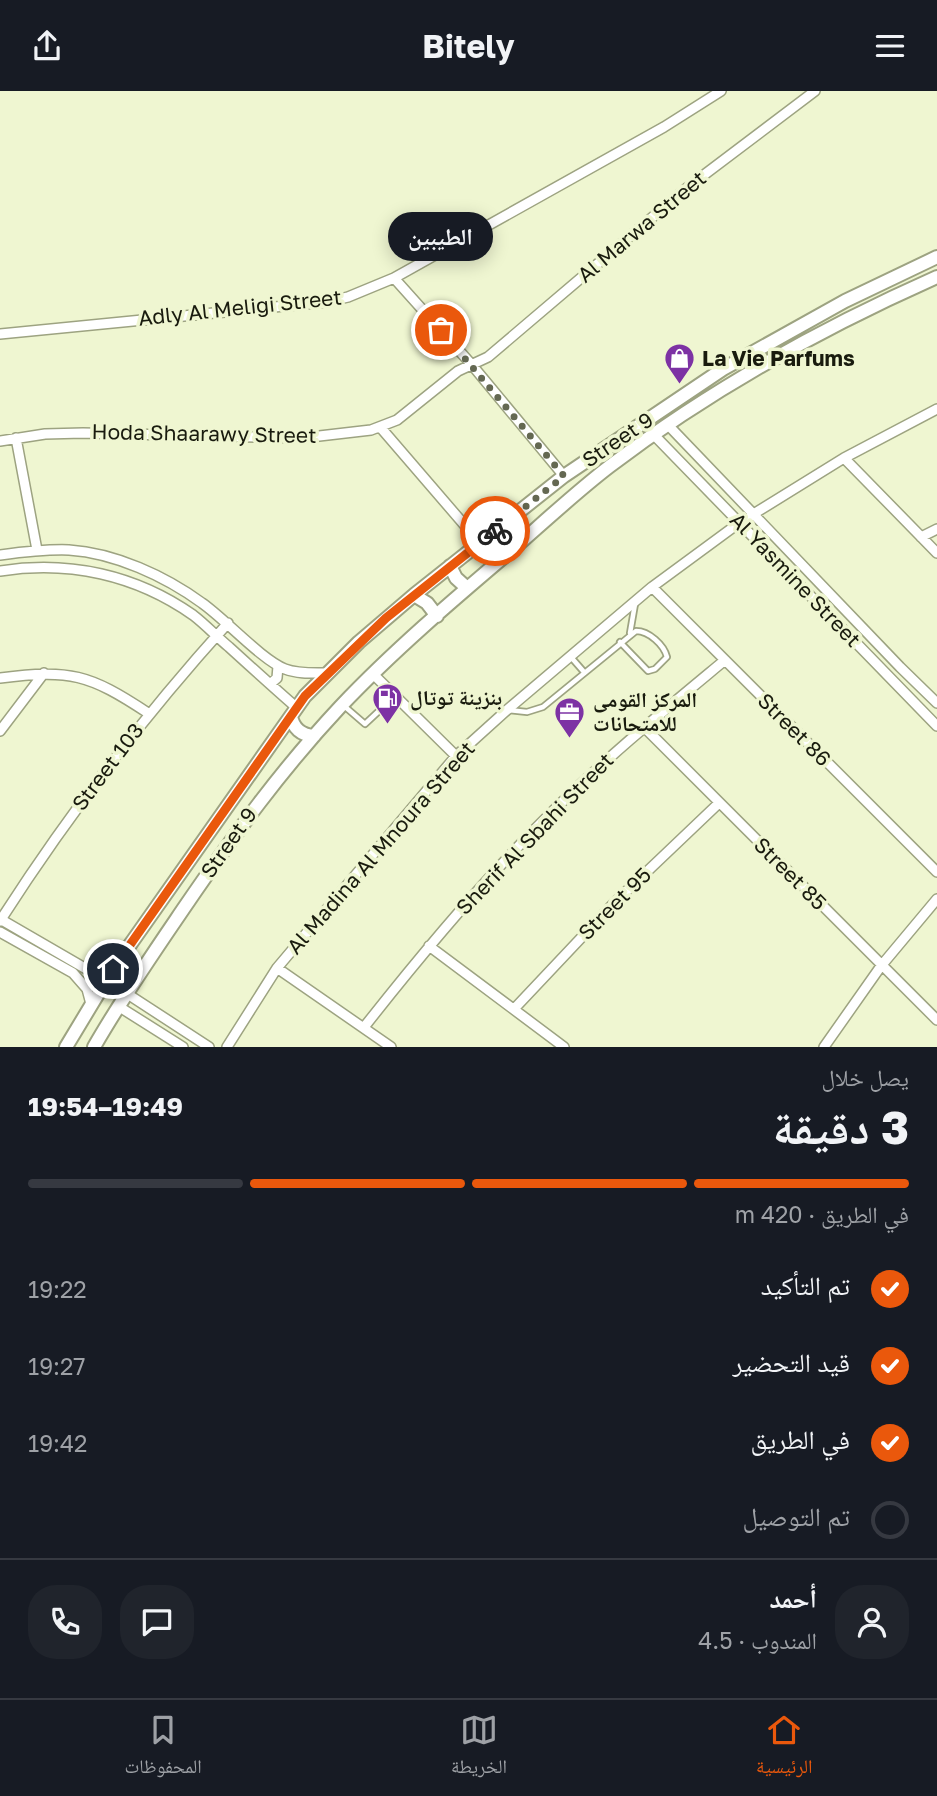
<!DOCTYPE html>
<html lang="ar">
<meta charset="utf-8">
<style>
:root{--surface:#171b24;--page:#20242c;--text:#f1f3f6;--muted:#9ea1a6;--line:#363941;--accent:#ea580c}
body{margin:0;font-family:"Golos Text","Noto Naskh Arabic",sans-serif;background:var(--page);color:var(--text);direction:rtl;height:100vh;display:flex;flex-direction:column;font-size:26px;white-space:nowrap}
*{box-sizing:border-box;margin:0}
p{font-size:23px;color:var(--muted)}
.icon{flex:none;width:38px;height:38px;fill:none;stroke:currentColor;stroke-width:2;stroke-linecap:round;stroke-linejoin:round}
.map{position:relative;height:956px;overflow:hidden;direction:ltr}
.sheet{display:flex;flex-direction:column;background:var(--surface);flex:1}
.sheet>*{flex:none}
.pin{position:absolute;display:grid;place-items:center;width:60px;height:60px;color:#fff;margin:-30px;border:4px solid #fff;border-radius:50%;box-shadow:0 2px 7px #0007}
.courier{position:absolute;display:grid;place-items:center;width:70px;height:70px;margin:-35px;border:5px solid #ea580c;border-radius:50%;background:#fff;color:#222;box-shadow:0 2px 9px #0007}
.bubble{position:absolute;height:49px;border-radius:24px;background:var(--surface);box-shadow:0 4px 18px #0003;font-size:23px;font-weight:700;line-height:49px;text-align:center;direction:rtl}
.head em{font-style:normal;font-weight:700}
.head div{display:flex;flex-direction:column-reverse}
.head{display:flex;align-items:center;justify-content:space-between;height:119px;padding:0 28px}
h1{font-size:46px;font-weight:700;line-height:52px}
.bar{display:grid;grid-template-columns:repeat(4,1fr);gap:10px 7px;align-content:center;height:84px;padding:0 28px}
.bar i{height:9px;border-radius:5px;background:var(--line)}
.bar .on{background:var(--accent)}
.bar p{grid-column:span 4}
.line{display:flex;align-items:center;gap:18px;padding:0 28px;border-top:2px solid var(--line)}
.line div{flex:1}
.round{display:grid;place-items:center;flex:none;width:74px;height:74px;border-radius:28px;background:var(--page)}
ol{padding:0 28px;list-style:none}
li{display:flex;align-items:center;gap:21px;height:77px}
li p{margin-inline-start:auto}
li .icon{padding:7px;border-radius:50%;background:var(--accent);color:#fff;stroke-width:4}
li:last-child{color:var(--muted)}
li i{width:38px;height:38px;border:4px solid var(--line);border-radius:50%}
header{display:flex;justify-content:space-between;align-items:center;height:91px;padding:0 28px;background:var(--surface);font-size:32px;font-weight:700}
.menu{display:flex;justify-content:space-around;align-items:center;height:98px;border-top:2px solid var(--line);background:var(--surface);font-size:19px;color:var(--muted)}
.menu a{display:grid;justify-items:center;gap:4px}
.menu .on{color:var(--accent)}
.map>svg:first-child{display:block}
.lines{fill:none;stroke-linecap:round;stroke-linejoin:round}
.lane-casing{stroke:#9da381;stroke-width:8}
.street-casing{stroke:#9da381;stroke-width:12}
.secondary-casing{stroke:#9da381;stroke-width:16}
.lane{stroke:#fff;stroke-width:4.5}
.street{stroke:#fff;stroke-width:9}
.secondary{stroke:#fff;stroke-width:12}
.done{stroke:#646852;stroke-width:7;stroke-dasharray:0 12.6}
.route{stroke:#ea580c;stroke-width:9}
.labels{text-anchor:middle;stroke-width:7;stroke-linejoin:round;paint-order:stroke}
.street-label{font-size:21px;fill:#191b0e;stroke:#eff6d1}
.poi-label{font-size:21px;font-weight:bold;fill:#191b0e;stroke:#eff6d1;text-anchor:start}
</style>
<header><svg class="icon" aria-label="menu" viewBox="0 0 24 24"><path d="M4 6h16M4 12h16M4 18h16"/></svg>Bitely<svg class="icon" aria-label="share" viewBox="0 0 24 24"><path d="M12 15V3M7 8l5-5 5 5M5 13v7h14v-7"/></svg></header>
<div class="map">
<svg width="937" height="956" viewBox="0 0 937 956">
<rect width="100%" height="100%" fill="#eff6d1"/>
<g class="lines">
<defs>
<path id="lane" d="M 630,542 L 635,513
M 570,565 L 584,581
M 343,614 L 365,633 L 395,605
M 508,619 L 527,621 L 543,616 L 636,540 C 649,540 664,554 667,566 L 655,578 L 648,580 L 620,551"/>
<path id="street" d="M 394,187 L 472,274 L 564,385
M 0,243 L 326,211 L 348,206 L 394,187 L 664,36 L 721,0
M 668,334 L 900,576 L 937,612
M 381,337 L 480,452
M 654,344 L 937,635
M 16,347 L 37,459
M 0,350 L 45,343 L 83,342 L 302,347 L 371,339 L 397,329 L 458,280 L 488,266 L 688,96 L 815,0
M 844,367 L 937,462
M 921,446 L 937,438
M 0,464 C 23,461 46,458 69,459 C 115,462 165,485 202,512 C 225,528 262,569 285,578 C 298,583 313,582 327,582
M 0,480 C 69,469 136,484 193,524 C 206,534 217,546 229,556 C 251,576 274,597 297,617
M 652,496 L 937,781
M 373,583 L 456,665
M 0,587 C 70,578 89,583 148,622
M 270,593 L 277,587 L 278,575
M 644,636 L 937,929
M 0,640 L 44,582
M 0,828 L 88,879 L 100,881 L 113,878
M 0,830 C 68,724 144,625 228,532
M 0,841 L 73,882 L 87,898 L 91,913
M 429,855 L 564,956
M 277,877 L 391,956
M 126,902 L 209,956
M 118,915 L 183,956
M 514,918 L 614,812 L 719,712
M 365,935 C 424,860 485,787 553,720 C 607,666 666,618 725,569
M 227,956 L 277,877 L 456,665 L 507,619 L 652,496 L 739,432 L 844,367 L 937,318
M 824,956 L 881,875 L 937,808"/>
<path id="secondary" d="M 450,475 L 456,487 L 467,497
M 414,504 L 427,512 L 437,525
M 291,625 C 293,637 301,644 314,645
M 66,956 L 113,878 L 305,605 L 359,551 L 414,504 L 564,385 L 723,278 L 845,210 L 937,166
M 94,956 C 122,907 154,861 186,814 C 234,744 282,678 340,616 C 393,560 453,509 512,459 C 544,431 576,401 610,375 C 710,299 822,237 937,186"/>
</defs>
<use href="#lane" class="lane-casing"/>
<use href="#street" class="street-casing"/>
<use href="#secondary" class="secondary-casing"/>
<use href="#lane" class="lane"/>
<use href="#street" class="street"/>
<use href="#secondary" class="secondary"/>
</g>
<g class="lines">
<path class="done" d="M 441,239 L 564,385 L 495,440"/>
<path class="route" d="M 113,878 L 305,605 L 386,527 L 495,440"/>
</g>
<defs>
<symbol id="shop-pin" viewBox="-11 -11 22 30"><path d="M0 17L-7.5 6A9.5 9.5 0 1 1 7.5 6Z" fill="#7d32a4" stroke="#eff6d1"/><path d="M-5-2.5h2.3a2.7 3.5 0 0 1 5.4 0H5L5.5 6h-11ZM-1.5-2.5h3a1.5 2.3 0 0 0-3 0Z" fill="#fff"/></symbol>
<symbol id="fuel-pin" viewBox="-11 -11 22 30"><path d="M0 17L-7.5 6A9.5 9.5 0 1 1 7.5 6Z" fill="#7d32a4" stroke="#eff6d1"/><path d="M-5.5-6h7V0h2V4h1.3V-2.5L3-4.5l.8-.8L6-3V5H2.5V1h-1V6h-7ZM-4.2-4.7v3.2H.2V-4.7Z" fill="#fff"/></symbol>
<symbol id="office-pin" viewBox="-11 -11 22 30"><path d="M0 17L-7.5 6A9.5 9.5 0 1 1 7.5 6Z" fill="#7d32a4" stroke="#eff6d1"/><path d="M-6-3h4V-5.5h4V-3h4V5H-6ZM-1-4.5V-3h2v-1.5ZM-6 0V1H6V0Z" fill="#fff"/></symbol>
</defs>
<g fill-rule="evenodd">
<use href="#shop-pin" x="662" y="250" width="35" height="47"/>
<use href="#fuel-pin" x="370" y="590" width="35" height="47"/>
<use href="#office-pin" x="552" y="604" width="35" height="47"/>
</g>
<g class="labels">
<g class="street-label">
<text transform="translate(642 136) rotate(-40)" y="7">Al Marwa Street</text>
<text transform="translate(240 217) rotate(-6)" y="7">Adly Al Meligi Street</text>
<text transform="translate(204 343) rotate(1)" y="7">Hoda Shaarawy Street</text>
<text transform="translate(618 349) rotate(-34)" y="7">Street 9</text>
<text transform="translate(795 489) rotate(46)" y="7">Al Yasmine Street</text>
<text transform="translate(794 639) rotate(45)" y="7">Street 86</text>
<text transform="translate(108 676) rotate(-53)" y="7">Street 103</text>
<text transform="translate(535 743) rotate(-46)" y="7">Sherif Al Sbahi Street</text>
<text transform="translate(229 752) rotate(-55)" y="7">Street 9</text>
<text transform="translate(381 757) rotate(-49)" y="7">Al Madina Al Mnoura Street</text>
<text transform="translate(790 783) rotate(45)" y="7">Street 85</text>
<text transform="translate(615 813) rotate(-45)" y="7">Street 95</text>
</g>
<g class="poi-label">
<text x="702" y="275">La Vie Parfums</text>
<text x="410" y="614">بنزينة توتال</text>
<text x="593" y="616">المركز القومى<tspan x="593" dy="24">للامتحانات</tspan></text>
</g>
</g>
</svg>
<div class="pin" style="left:441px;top:239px;background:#ea580c"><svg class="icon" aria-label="bag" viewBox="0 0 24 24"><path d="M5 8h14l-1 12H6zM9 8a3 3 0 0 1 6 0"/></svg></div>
<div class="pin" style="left:113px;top:878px;background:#1f2937"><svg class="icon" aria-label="home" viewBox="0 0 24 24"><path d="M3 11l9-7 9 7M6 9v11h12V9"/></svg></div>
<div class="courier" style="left:495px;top:440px"><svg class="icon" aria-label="bike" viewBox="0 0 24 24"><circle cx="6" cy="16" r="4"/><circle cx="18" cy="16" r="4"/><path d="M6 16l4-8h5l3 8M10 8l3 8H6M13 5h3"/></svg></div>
<div class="bubble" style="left:388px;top:121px;width:105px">الطيبين</div>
</div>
<section class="sheet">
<div class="head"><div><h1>3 دقيقة</h1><p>يصل خلال</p></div><em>19:49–19:54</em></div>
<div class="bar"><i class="on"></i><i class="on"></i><i class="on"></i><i></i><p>في الطريق · 420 m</p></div>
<ol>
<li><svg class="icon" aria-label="check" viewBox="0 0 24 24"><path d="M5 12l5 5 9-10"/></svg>تم التأكيد<p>19:22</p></li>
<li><svg class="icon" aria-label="check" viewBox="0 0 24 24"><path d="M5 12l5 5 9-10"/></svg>قيد التحضير<p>19:27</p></li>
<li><svg class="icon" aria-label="check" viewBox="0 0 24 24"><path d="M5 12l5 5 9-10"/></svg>في الطريق<p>19:42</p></li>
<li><i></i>تم التوصيل</li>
</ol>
<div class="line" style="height:126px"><a class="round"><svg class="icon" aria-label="person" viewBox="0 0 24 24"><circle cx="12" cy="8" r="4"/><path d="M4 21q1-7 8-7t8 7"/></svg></a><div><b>أحمد</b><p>المندوب · 4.5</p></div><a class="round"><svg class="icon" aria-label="chat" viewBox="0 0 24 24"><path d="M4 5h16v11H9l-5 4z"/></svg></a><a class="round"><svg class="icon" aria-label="phone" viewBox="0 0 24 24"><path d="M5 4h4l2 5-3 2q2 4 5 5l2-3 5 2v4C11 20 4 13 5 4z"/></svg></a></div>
</section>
<nav class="menu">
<a class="on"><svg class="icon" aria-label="home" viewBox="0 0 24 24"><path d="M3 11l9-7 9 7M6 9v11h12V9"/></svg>الرئيسية</a>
<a><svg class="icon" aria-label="map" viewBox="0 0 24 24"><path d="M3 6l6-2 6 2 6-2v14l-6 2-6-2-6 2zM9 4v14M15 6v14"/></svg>الخريطة</a>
<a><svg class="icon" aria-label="saved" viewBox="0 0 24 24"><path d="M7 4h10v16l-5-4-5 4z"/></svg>المحفوظات</a>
</nav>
